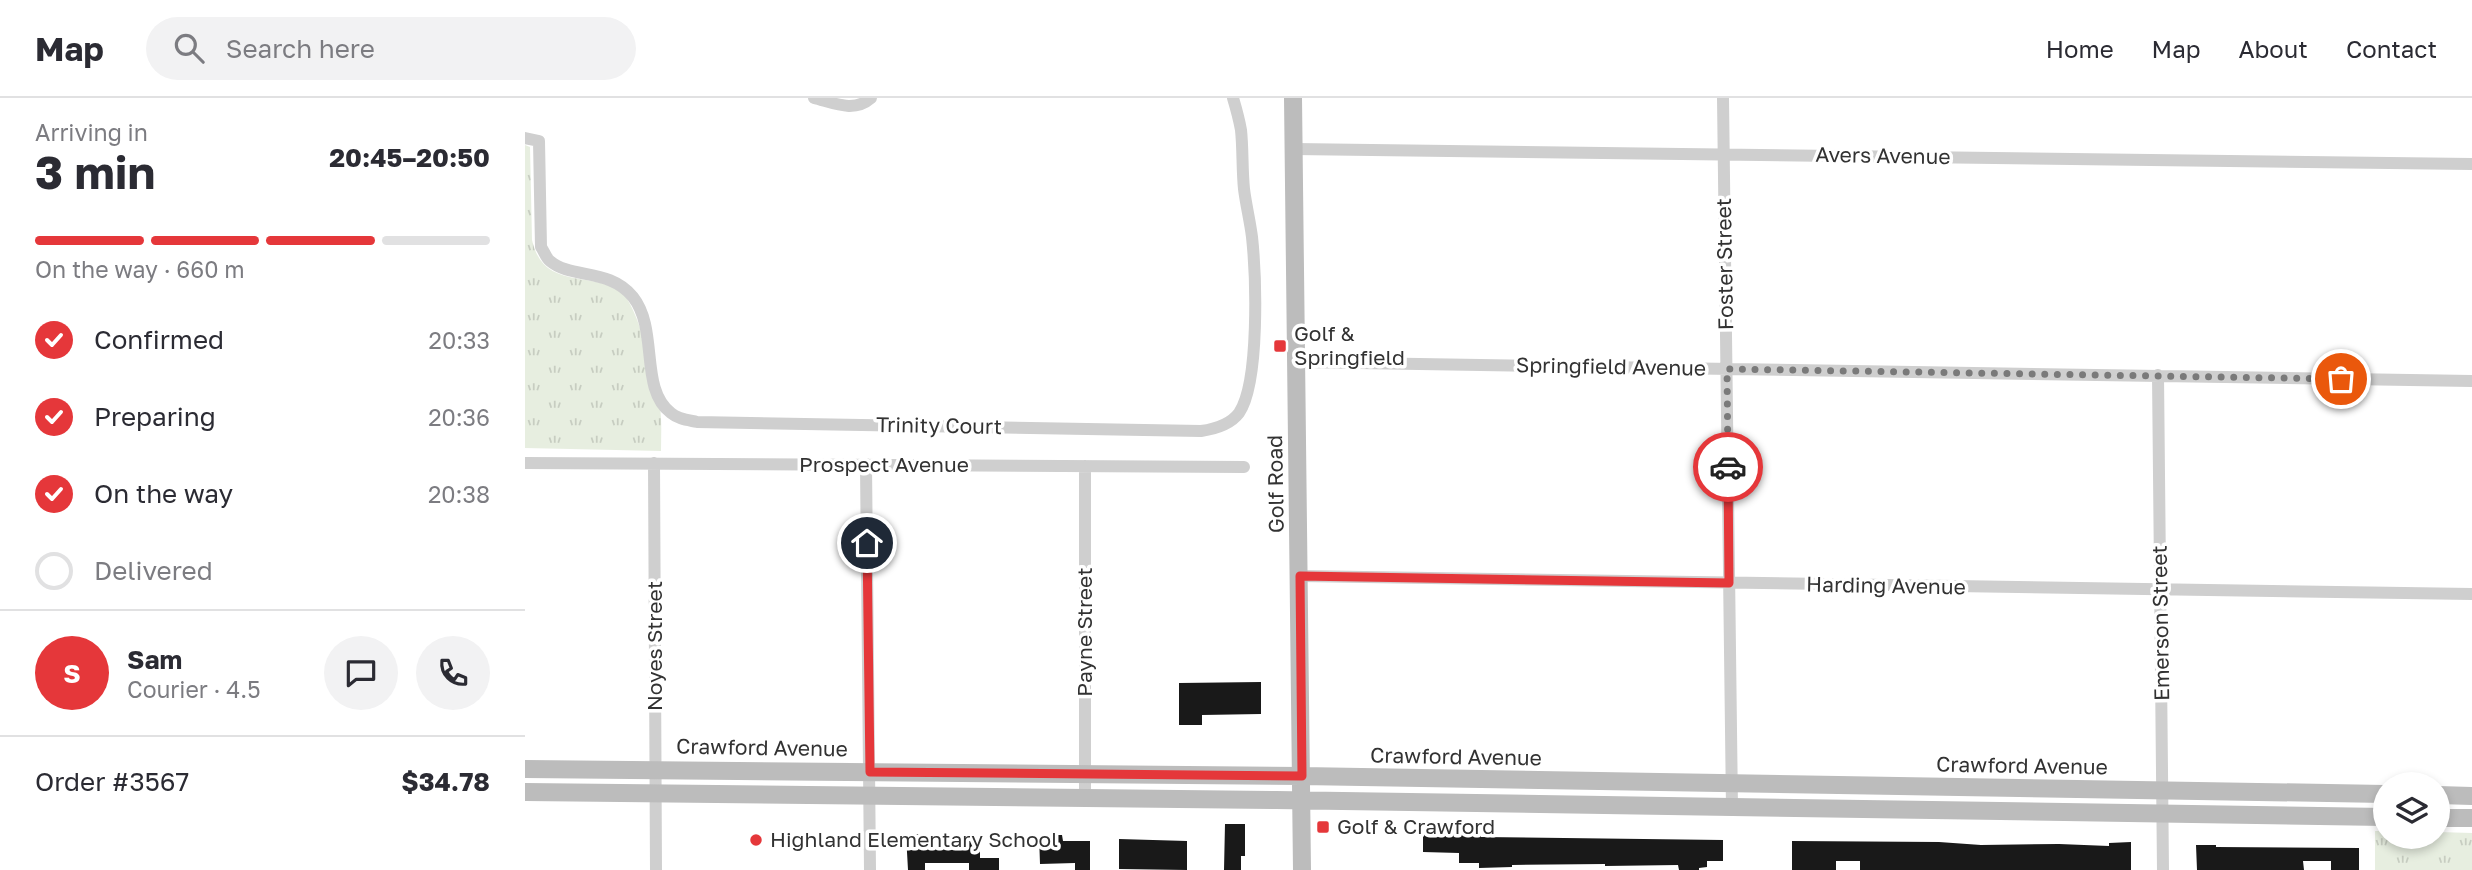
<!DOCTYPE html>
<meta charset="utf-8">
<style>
:root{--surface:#fff;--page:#f2f2f3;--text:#2b2b33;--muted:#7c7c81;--line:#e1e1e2;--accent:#e5373a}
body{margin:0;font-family:"Golos Text",sans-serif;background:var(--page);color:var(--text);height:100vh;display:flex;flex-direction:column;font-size:26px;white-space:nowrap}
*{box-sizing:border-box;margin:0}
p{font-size:23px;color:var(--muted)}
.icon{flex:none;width:38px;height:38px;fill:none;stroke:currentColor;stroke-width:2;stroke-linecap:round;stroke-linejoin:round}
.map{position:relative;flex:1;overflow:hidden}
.details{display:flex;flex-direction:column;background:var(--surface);width:525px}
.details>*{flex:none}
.buttons{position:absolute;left:1848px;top:674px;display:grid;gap:14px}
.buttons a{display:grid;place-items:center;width:77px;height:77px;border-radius:50%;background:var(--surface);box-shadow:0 4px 10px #0003;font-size:35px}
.pin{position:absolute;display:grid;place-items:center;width:60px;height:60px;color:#fff;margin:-30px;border:4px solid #fff;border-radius:50%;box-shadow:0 2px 7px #0007}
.courier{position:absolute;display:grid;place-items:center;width:70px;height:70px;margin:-35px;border:5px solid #e5373a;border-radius:50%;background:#fff;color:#222;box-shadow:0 2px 9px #0007}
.summary em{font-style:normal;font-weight:700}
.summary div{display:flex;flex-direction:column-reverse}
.summary{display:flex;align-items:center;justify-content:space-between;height:119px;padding:0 35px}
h1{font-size:46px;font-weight:700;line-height:52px}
.bar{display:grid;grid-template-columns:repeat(4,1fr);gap:10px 7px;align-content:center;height:84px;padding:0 35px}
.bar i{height:9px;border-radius:5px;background:var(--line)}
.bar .on{background:var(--accent)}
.bar p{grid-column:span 4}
.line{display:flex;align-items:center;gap:18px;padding:0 35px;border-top:2px solid var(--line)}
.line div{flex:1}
.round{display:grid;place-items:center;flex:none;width:74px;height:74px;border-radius:37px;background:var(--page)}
ol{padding:0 35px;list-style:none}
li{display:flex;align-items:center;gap:21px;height:77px}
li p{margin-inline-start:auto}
li .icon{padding:7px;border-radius:50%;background:var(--accent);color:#fff;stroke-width:4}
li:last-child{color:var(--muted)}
li i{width:38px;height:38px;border:4px solid var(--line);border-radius:50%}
header{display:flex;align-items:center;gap:42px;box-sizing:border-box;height:98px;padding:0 35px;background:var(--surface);border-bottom:2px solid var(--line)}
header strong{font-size:33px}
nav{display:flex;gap:38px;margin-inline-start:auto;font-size:24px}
.search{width:490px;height:63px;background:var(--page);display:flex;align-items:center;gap:18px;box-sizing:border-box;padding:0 24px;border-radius:38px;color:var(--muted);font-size:26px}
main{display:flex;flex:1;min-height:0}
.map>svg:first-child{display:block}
.park{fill:url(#park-tufts)}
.building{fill:#191919}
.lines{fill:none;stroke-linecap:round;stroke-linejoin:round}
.minor{stroke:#cfcfcf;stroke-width:12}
.secondary{stroke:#bcbcbc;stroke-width:18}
.done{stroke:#7a7a7a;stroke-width:7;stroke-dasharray:0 12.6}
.route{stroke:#e5373a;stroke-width:9}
.poi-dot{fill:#e5373a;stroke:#fff;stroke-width:2.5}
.labels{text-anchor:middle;stroke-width:7;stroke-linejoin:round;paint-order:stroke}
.street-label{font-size:21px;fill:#323232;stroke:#fff}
.poi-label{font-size:21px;fill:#323232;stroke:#fff;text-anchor:start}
</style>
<header>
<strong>Map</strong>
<div class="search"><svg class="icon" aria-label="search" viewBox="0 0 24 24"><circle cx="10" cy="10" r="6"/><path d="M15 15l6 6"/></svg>Search here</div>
<nav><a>Home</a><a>Map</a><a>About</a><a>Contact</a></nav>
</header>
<main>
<section class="details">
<div class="summary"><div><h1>3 min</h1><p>Arriving in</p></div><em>20:45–20:50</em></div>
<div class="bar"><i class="on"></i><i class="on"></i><i class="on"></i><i></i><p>On the way · 660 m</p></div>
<ol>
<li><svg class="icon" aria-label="check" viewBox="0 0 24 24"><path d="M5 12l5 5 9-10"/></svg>Confirmed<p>20:33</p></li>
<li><svg class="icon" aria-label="check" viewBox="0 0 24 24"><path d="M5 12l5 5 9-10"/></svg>Preparing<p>20:36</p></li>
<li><svg class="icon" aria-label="check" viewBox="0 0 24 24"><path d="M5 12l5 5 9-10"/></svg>On the way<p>20:38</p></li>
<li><i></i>Delivered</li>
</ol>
<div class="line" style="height:126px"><b class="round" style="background:var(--accent);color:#fff">S</b><div><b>Sam</b><p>Courier · 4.5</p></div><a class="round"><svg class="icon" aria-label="chat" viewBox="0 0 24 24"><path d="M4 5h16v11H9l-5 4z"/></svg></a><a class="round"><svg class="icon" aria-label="phone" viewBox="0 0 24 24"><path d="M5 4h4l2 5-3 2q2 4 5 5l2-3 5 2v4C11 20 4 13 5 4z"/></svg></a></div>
<div class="line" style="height:91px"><div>Order #3567</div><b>$34.78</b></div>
</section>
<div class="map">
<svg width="1947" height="772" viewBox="0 0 1947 772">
<defs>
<pattern id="park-tufts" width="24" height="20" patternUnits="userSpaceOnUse" patternTransform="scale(1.75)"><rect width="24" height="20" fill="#e7eee0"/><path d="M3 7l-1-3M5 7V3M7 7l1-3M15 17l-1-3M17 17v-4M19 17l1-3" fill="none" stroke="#c7cdc1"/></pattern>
</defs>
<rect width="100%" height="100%" fill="#fff"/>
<path class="park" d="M 0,47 L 5,49 L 7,142 C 18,192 64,173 95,193 C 113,205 132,286 135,309 C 137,323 136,339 136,353 L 0,350 Z
M 1850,733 L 1860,733 L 1860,738 L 1913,738 L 1913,734 L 1947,735 L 1947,772 L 1850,772 Z"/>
<path class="building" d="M 736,584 L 736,616 L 677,617 L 677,627 L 654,627 L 654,585 Z
M 700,726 L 720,726 L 720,758 L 716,758 L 716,772 L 699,772 Z
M 381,736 L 432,736 L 432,742 L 455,742 L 455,760 L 474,760 L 474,772 L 444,772 L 444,765 L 400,765 L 400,772 L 383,772 Z
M 898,736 L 956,736 L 956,739 L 1198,742 L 1198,763 L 1182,763 L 1182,769 L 1174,770 L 1174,772 L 1154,772 L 1153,767 L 1080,768 L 1080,766 L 987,767 L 987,769 L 954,770 L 954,765 L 934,765 L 934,755 L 898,754 Z
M 514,737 L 537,737 L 538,743 L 565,743 L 565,772 L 550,772 L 550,765 L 515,766 Z
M 594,741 L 662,743 L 662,772 L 594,771 Z
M 1267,743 L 1414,744 L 1456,747 L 1534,746 L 1584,748 L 1584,745 L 1606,744 L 1606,772 L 1335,772 L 1335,763 L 1311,763 L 1311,772 L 1267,772 Z
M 1671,747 L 1691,747 L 1691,749 L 1834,750 L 1834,772 L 1806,772 L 1806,763 L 1778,763 L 1779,772 L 1672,772 Z"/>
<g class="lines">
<path class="minor" d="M 289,0 C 309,5 329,15 346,0
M 1198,0 L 1207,710
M 0,40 L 14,43 L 16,149 C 19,153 21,160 25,163 C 46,181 85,170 108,199 C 134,232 114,291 146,315 C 153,321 163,322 172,324 L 676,333 C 690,331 705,327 714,315 C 735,284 731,177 727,139 C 725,123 721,107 719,91 C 717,71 718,51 716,32 C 714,21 711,10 708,0
M 769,51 L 1947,66
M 772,264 L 1947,283
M 1633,277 L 1638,772
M 0,365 L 719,369
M 129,365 L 131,772
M 341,366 L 345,772
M 775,478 L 1947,496
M 560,700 L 560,368"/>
<path class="secondary" d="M 768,0 L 777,772
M 0,671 L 777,678 L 1860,696
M 0,694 L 751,702 L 1860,719
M 1913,697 L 1947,698
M 1913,720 L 1947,720"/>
</g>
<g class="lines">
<path class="done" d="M 1203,369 L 1202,271 L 1816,281"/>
<path class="route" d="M 342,445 L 345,674 L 777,678 L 775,478 L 1204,485 L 1203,369"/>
</g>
<g class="poi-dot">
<rect x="748" y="241" width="14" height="14" rx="3.5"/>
<rect x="791" y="722" width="14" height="14" rx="3.5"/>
<circle cx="231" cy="742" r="7"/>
</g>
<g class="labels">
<g class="street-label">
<text transform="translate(1358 58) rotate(1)" y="7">Avers Avenue</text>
<text transform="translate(1200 166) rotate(-91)" y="7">Foster Street</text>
<text transform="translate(1086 269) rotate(1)" y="7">Springfield Avenue</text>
<text transform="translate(414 328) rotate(1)" y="7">Trinity Court</text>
<text x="359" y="374">Prospect Avenue</text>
<text transform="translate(751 386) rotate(-91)" y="7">Golf Road</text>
<text transform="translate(1361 488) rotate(1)" y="7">Harding Avenue</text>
<text transform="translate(1636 525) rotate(-91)" y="7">Emerson Street</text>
<text transform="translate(560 534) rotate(-90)" y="7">Payne Street</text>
<text transform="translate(130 548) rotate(-90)" y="7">Noyes Street</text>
<text transform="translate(237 650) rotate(1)" y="7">Crawford Avenue</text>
<text transform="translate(931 659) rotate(1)" y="7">Crawford Avenue</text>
<text transform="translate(1497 668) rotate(1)" y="7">Crawford Avenue</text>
</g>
<g class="poi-label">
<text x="769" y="243">Golf &amp;<tspan x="769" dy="24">Springfield</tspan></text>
<text x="812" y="736">Golf &amp; Crawford</text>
<text x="245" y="749">Highland Elementary School</text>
</g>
</g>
</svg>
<div class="buttons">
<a><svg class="icon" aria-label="layers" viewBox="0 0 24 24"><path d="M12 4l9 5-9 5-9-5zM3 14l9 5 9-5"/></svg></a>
</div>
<div class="pin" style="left:1816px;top:281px;background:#ea580c"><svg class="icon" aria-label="bag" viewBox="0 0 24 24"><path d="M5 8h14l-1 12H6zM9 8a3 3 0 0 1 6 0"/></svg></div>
<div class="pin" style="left:342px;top:445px;background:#1f2937"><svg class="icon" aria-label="home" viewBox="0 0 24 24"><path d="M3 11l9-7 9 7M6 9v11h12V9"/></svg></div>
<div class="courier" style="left:1203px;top:369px"><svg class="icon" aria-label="car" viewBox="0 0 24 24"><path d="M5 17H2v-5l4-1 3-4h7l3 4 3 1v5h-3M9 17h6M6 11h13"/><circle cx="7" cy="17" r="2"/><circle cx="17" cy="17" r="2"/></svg></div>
</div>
</main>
